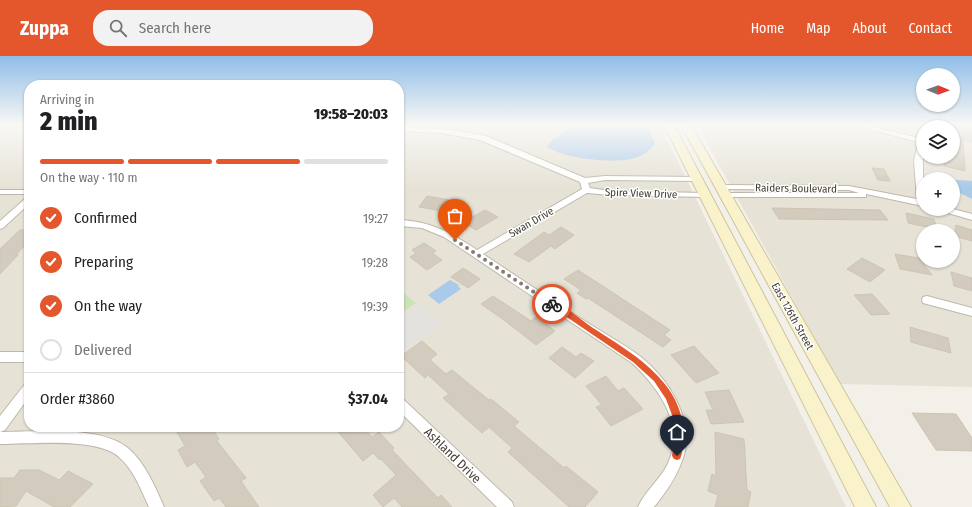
<!DOCTYPE html>
<meta charset="utf-8">
<style>
:root{--surface:#fff;--page:#f2f2f2;--text:#202124;--muted:#757577;--line:#e0e0e0;--accent:#e4572d}
body{margin:0;font-family:"Fira Sans Condensed",sans-serif;background:var(--page);color:var(--text);height:100vh;display:flex;flex-direction:column;font-size:15px;white-space:nowrap}
*{box-sizing:border-box;margin:0}
p{font-size:13px;color:var(--muted)}
.icon{flex:none;width:22px;height:22px;fill:none;stroke:currentColor;stroke-width:2;stroke-linecap:round;stroke-linejoin:round}
.map{position:relative;flex:1;overflow:hidden}
.panel{position:absolute;left:24px;top:24px;width:380px;height:352px;display:flex;flex-direction:column;background:var(--surface);border-radius:16px;box-shadow:0 1px 3px #0004}
.panel>*{flex:none}
.needle{width:26px;rotate:91deg}
.controls{position:absolute;left:916px;top:12px;display:grid;gap:8px}
.controls a{display:grid;place-items:center;width:44px;height:44px;border-radius:50%;background:var(--surface);box-shadow:0 1px 3px #0004;font-size:20px}
.pin{position:absolute;display:grid;place-items:center;width:34px;height:34px;color:#fff;margin:-41px -17px;border-radius:50% 50% 50% 0;rotate:-45deg;box-shadow:0 0 4px #0007}
.pin .icon{rotate:45deg}
.courier{position:absolute;display:grid;place-items:center;width:40px;height:40px;margin:-20px;border:3px solid #e4572d;border-radius:50%;background:#fff;color:#222;box-shadow:0 1px 5px #0007}
.head em{font-style:normal;font-weight:800}
.head div{display:flex;flex-direction:column-reverse}
.head{display:flex;align-items:center;justify-content:space-between;height:68px;padding:0 16px}
h1{font-size:26px;font-weight:800;line-height:30px}
.bar{display:grid;grid-template-columns:repeat(4,1fr);gap:6px 4px;align-content:center;height:48px;padding:0 16px}
.bar i{height:5px;border-radius:3px;background:var(--line)}
.bar .on{background:var(--accent)}
.bar p{grid-column:span 4}
.line{display:flex;align-items:center;gap:10px;padding:0 16px;border-top:1px solid var(--line)}
.line div{flex:1}
ol{padding:0 16px;list-style:none}
li{display:flex;align-items:center;gap:12px;height:44px}
li p{margin-inline-start:auto}
li .icon{padding:4px;border-radius:50%;background:var(--accent);color:#fff;stroke-width:4}
li:last-child{color:var(--muted)}
li i{width:22px;height:22px;border:2px solid var(--line);border-radius:50%}
header{display:flex;align-items:center;gap:24px;box-sizing:border-box;height:56px;padding:0 20px;background:var(--accent);color:#fff}
header strong{font-size:19px}
nav{display:flex;gap:22px;margin-inline-start:auto;font-size:14px}
.search{width:280px;height:36px;background:var(--page);display:flex;align-items:center;gap:10px;box-sizing:border-box;padding:0 14px;border-radius:16px;color:var(--muted);font-size:15px}
.map>svg:first-child{display:block}
.residential{fill:#e6e2d6;fill-rule:evenodd}
.green{fill:#cae2b5}
.parking{fill:#e4e2df}
.water{fill:#aacae9}
.building{fill:#d3ccbe;stroke:#cdc5b2}
.lines{fill:none;stroke-linecap:round;stroke-linejoin:round}
.street-casing{stroke:#bdb8ab;stroke-width:2}
.secondary-casing{stroke:#cdc59c;stroke-width:2}
.street{fill:#fff;fill-rule:evenodd}
.secondary{fill:#f9f2cb;fill-rule:evenodd}
.route{fill:#e4572d}
.done{stroke:#827e75;stroke-width:4;stroke-dasharray:0 7.2}
.labels{text-anchor:middle;stroke-width:3;stroke-linejoin:round;paint-order:stroke}
.street-label{font-size:11px;fill:#454137;stroke:#fff}
.near-street-label{font-size:13px;fill:#454137;stroke:#fff}
</style>
<header>
<strong>Zuppa</strong>
<div class="search"><svg class="icon" aria-label="search" viewBox="0 0 24 24"><circle cx="10" cy="10" r="6"/><path d="M15 15l6 6"/></svg>Search here</div>
<nav><a>Home</a><a>Map</a><a>About</a><a>Contact</a></nav>
</header>
<div class="map">
<svg width="972" height="451" viewBox="0 0 972 451">
<rect width="100%" height="100%" fill="#f2f0e8"/>
<path class="residential" d="M 0,69 L 29,69 L 29,371 L 399,371 L 399,69 L 660,69 L 846,451 L 0,451 Z
M 697,69 L 972,69 L 972,331 L 840,328 ZM 923,71 L 953,71 L 953,101 L 923,101 ZM 923,123 L 953,123 L 953,153 L 923,153 ZM 923,175 L 953,175 L 953,205 L 923,205 Z"/>
<path class="green" d="M 402,236 L 416,247 L 402,256 L 399,254 L 399,238 Z"/>
<path class="parking" d="M 420,248 L 443,267 L 399,298 L 399,262 Z"/>
<path class="water" d="M 557,69 L 648,69 L 655,88 C 650,95 643,99 635,102 C 618,108 560,103 547,90 L 552,84 L 565,75 L 565,74 Z
M 956,124 L 972,125 L 972,143 L 958,136 L 954,129 Z
M 450,224 L 459,229 L 458,230 L 461,233 L 439,248 L 428,239 Z"/>
<path class="building" d="M 953,69 L 972,69 L 972,86 L 963,84 L 965,115 L 944,110 L 944,101 L 953,101 Z
M 872,112 L 884,113 L 890,125 L 878,124 Z
M 427,140 L 449,144 L 442,155 L 419,151 Z
M 772,152 L 880,154 L 888,164 L 779,163 Z
M 485,154 L 498,161 L 476,174 L 463,166 Z
M 906,157 L 934,163 L 937,173 L 908,167 Z
M 956,169 L 972,174 L 972,185 L 954,180 Z
M 561,171 L 574,179 L 555,193 L 551,190 L 529,206 L 514,198 L 544,176 L 549,179 Z
M 20,174 L 29,174 L 29,185 L 15,200 L 18,199 L 0,218 L 0,193 Z
M 424,187 L 436,195 L 432,197 L 442,204 L 427,214 L 410,201 L 416,197 L 412,194 Z
M 895,198 L 919,202 L 932,219 L 900,213 Z
M 862,202 L 885,214 L 870,226 L 847,213 Z
M 463,212 L 480,223 L 468,232 L 451,221 Z
M 578,214 L 670,274 L 664,279 L 671,284 L 663,291 L 588,242 L 586,243 L 577,237 L 581,234 L 564,223 Z
M 951,216 L 972,222 L 972,235 L 954,230 Z
M 872,238 L 890,258 L 871,259 L 854,239 Z
M 493,240 L 531,265 L 536,261 L 555,275 L 536,289 L 504,264 L 481,248 Z
M 910,271 L 948,282 L 951,297 L 911,286 Z
M 422,285 L 437,298 L 430,304 L 446,318 L 452,314 L 489,344 L 491,343 L 519,366 L 514,370 L 564,412 L 566,410 L 598,436 L 585,451 L 569,451 L 508,396 L 512,392 L 489,371 L 482,377 L 443,342 L 449,338 L 428,319 L 425,322 L 401,300 Z
M 694,290 L 719,317 L 696,327 L 671,299 Z
M 562,291 L 576,301 L 581,297 L 594,305 L 575,322 L 549,302 Z
M 606,320 L 618,335 L 624,332 L 643,353 L 611,370 L 596,351 L 602,349 L 586,330 Z
M 729,334 L 744,366 L 711,368 L 706,354 L 713,354 L 705,336 Z
M 912,357 L 956,358 L 972,382 L 972,395 L 936,394 Z
M 174,371 L 211,371 L 219,383 L 217,385 L 246,422 L 241,425 L 259,451 L 226,451 L 219,442 L 214,445 L 200,425 L 206,421 L 195,406 L 187,411 L 178,394 L 185,390 Z
M 334,371 L 363,371 L 372,381 L 379,376 L 394,392 L 392,394 L 438,442 L 441,439 L 452,451 L 402,451 L 394,442 L 383,451 L 373,439 L 396,419 L 381,403 L 380,404 L 373,397 L 363,405 Z
M 715,376 L 744,383 L 747,434 L 751,436 L 748,451 L 715,451 L 718,439 L 708,435 L 712,418 L 716,420 Z
M 20,414 L 39,414 L 59,424 L 68,415 L 93,428 L 70,451 L 54,451 L 26,435 L 16,450 L 0,451 L 0,422 L 14,422 Z"/>
<g class="lines">
<defs>
<path id="street" d="M 854,69 L 865,69 L 919,82 L 920,77 L 923,77 L 923,150 L 866,138 L 866,141 L 725,141 L 721,139 L 722,137 L 859,137 L 849,134 L 720,133 L 716,131 L 720,129 L 849,130 L 917,143 L 914,105 L 918,86 Z
M 923,69 L 929,69 L 929,71 L 923,72 Z
M 399,71 L 452,74 L 486,80 L 585,122 L 605,120 L 697,121 L 701,123 L 697,125 L 605,124 L 588,127 L 590,132 L 610,135 L 705,137 L 709,139 L 705,141 L 610,139 L 587,137 L 483,198 C 517,221 551,243 585,265 C 603,277 624,288 641,301 C 668,323 694,362 684,399 C 678,419 667,435 654,451 L 638,451 C 644,437 657,426 665,413 C 688,373 661,334 632,307 L 444,181 L 422,172 L 399,170 L 399,164 C 431,165 451,177 477,194 L 582,133 L 580,126 L 480,84 L 441,77 L 399,75 Z
M 0,134 L 29,134 L 29,138 L 0,138 Z
M 29,141 L 29,148 L 3,172 L 0,173 L 0,165 L 26,142 Z
M 940,153 L 953,153 L 972,158 L 972,164 L 941,155 Z
M 927,240 L 972,252 L 972,260 L 923,247 L 922,244 L 923,241 Z
M 0,296 L 29,296 L 29,306 L 0,306 Z
M 29,327 L 29,341 L 5,374 L 0,376 L 0,360 L 25,328 Z
M 399,342 L 403,343 L 512,446 L 514,451 L 497,451 L 399,355 Z
M 0,376 C 35,376 102,369 129,393 C 145,407 156,432 164,451 L 149,451 C 141,434 134,414 119,401 C 97,381 30,388 0,388 Z"/>
<path id="secondary" d="M 664,69 L 674,69 L 876,451 L 855,451 Z
M 681,69 L 691,69 L 911,451 L 890,451 Z"/>
</defs>
<use href="#street" class="street-casing"/>
<use href="#secondary" class="secondary-casing"/>
<use href="#street" class="street"/>
<use href="#secondary" class="secondary"/>
</g>
<linearGradient id="sky" x2="0" y2="1"><stop stop-color="#8fbde8"/><stop offset="0.52" stop-color="#f9f8f5"/><stop offset="1" stop-color="#f9f8f5" stop-opacity="0"/></linearGradient>
<rect width="972" height="132" fill="url(#sky)"/>
<path class="route" d="M 552,245 C 566,250 580,263 593,272 C 632,297 687,328 683,382 C 682,389 683,397 680,403 L 677,404 L 674,403 L 672,400 L 675,372 L 672,359 L 666,343 L 654,325 L 633,306 L 549,249 L 548,248 Z"/>
<g class="lines">
<path class="done" d="M 455,184 L 552,248"/>
</g>
<g class="labels">
<g class="street-label">
<text transform="translate(796 132) rotate(1)" y="4">Raiders Boulevard</text>
<text transform="translate(641 137) rotate(2)" y="4">Spire View Drive</text>
<text transform="translate(531 166) rotate(-30)" y="4">Swan Drive</text>
<text transform="translate(793 260) rotate(61)" y="4">East 126th Street</text>
</g>
<g class="near-street-label">
<text transform="translate(453 399) rotate(44)" y="5">Ashland Drive</text>
</g>
</g>
</svg>
<div class="controls">
<a><svg class="needle" viewBox="-14 -14 28 28"><path d="M0-13l5 13h-10z" fill="#e53935"/><path d="M0 13l5-13h-10z" fill="#757577"/></svg></a>
<a><svg class="icon" aria-label="layers" viewBox="0 0 24 24"><path d="M12 4l9 5-9 5-9-5zM3 14l9 5 9-5"/></svg></a>
<a>+</a>
<a>−</a>
</div>
<div class="pin" style="left:455px;top:184px;background:#ea580c"><svg class="icon" aria-label="bag" viewBox="0 0 24 24"><path d="M5 8h14l-1 12H6zM9 8a3 3 0 0 1 6 0"/></svg></div>
<div class="pin" style="left:677px;top:400px;background:#1f2937"><svg class="icon" aria-label="home" viewBox="0 0 24 24"><path d="M3 11l9-7 9 7M6 9v11h12V9"/></svg></div>
<div class="courier" style="left:552px;top:248px"><svg class="icon" aria-label="bike" viewBox="0 0 24 24"><circle cx="6" cy="16" r="4"/><circle cx="18" cy="16" r="4"/><path d="M6 16l4-8h5l3 8M10 8l3 8H6M13 5h3"/></svg></div>
<section class="panel">
<div class="head"><div><h1>2 min</h1><p>Arriving in</p></div><em>19:58–20:03</em></div>
<div class="bar"><i class="on"></i><i class="on"></i><i class="on"></i><i></i><p>On the way · 110 m</p></div>
<ol>
<li><svg class="icon" aria-label="check" viewBox="0 0 24 24"><path d="M5 12l5 5 9-10"/></svg>Confirmed<p>19:27</p></li>
<li><svg class="icon" aria-label="check" viewBox="0 0 24 24"><path d="M5 12l5 5 9-10"/></svg>Preparing<p>19:28</p></li>
<li><svg class="icon" aria-label="check" viewBox="0 0 24 24"><path d="M5 12l5 5 9-10"/></svg>On the way<p>19:39</p></li>
<li><i></i>Delivered</li>
</ol>
<div class="line" style="height:52px"><div>Order #3860</div><b>$37.04</b></div>
</section>
</div>
